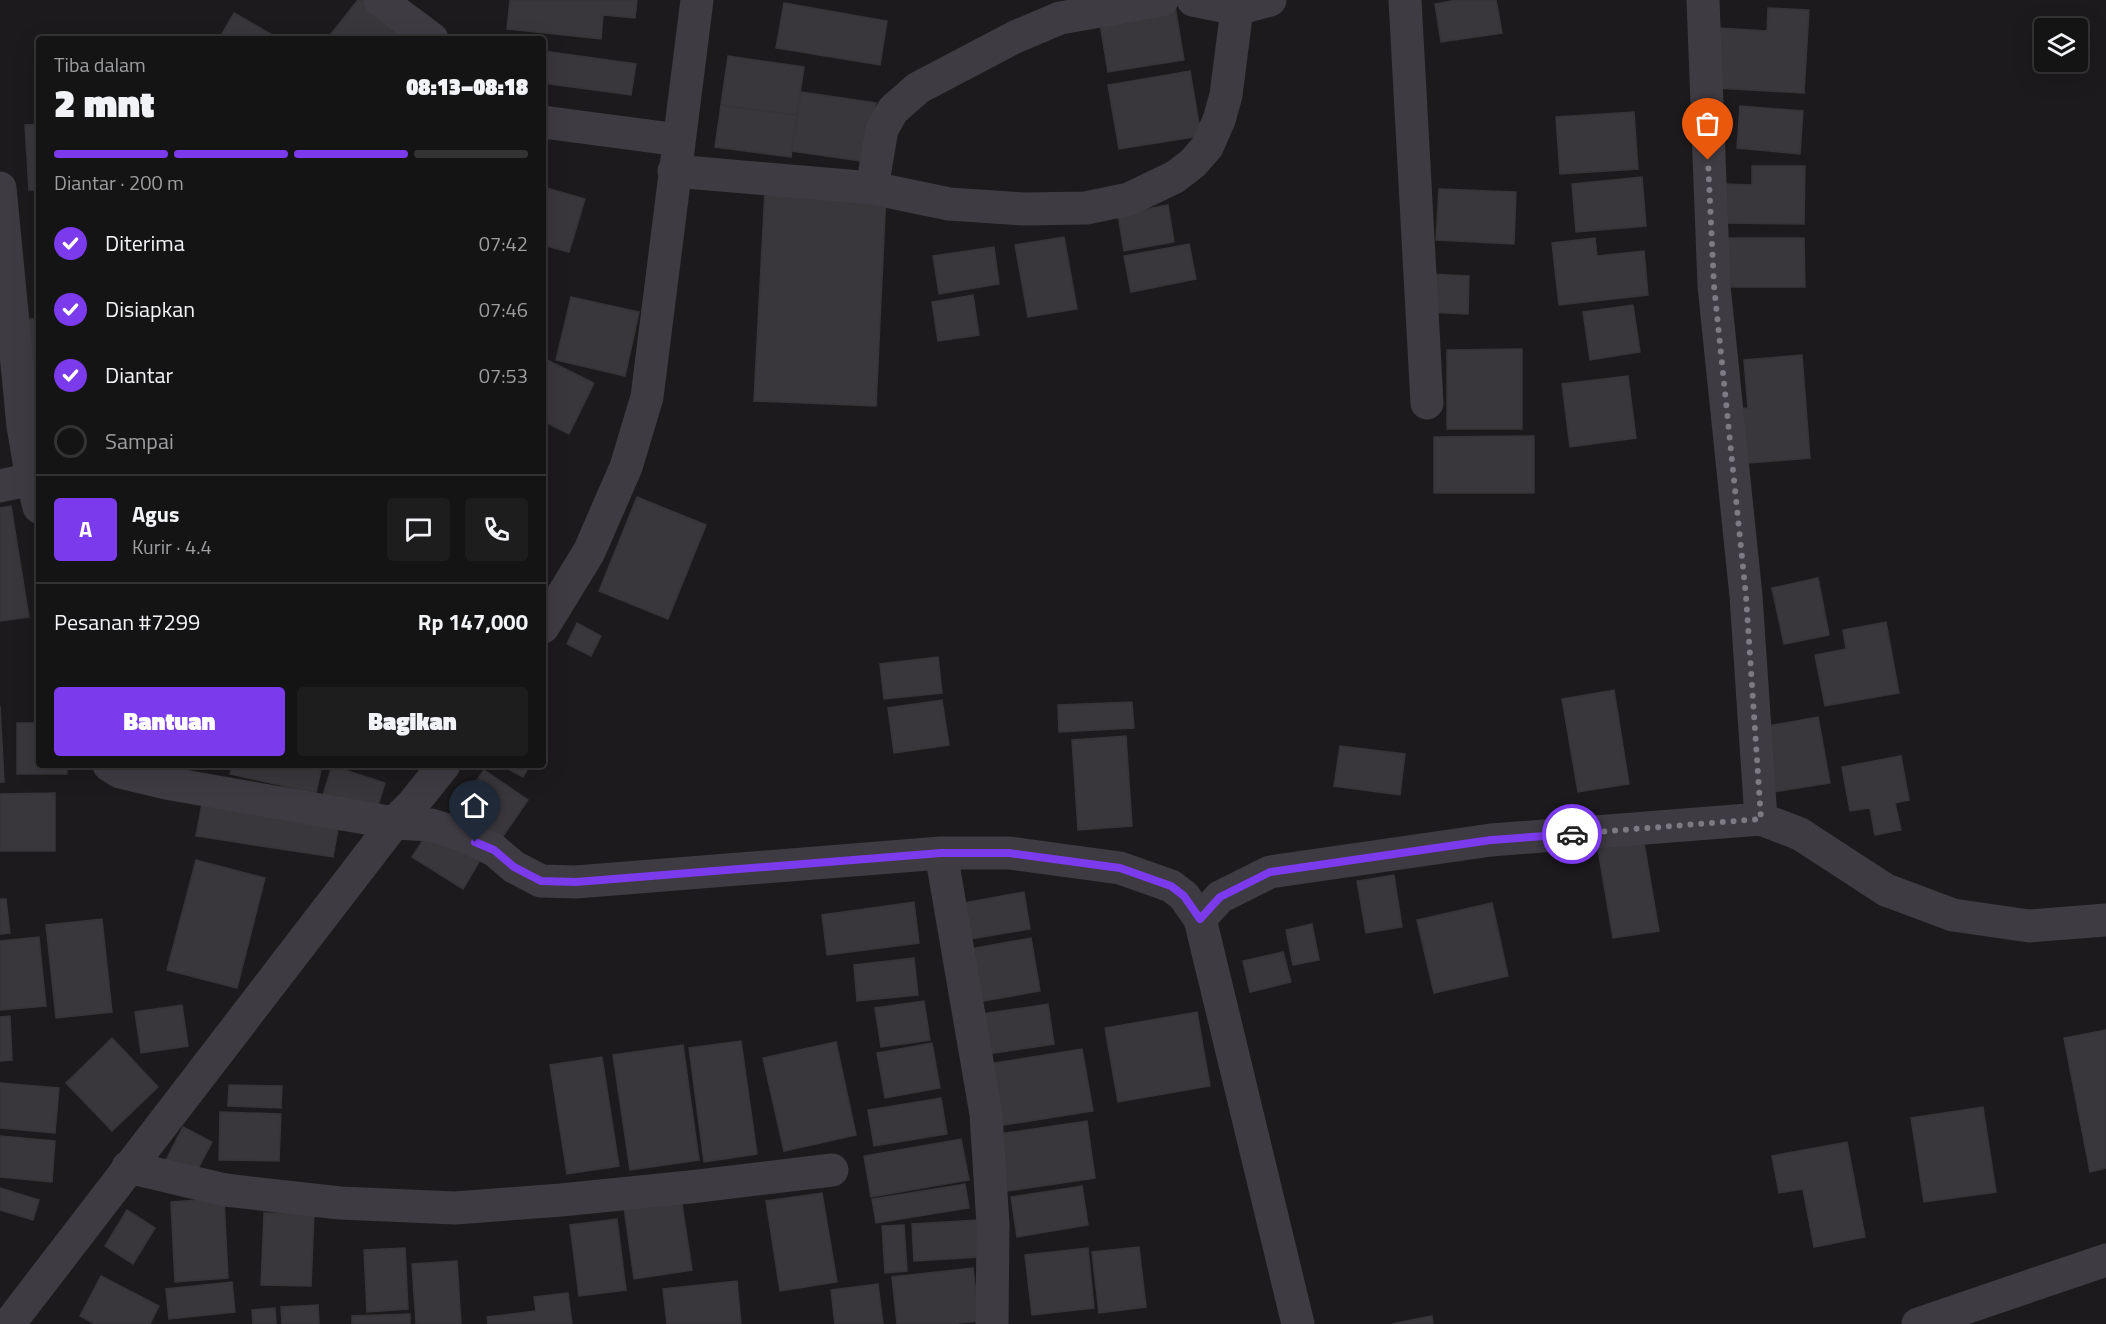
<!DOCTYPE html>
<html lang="id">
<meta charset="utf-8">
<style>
:root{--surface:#151415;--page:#1e1d1e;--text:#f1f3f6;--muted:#9d9ea0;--line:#343334;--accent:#7c3aed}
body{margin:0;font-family:"Titillium Web",sans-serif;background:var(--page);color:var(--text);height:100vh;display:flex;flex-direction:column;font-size:22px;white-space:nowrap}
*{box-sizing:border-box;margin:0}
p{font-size:20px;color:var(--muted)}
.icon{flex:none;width:33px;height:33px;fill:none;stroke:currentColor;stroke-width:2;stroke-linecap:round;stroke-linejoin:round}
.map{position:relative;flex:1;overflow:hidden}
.panel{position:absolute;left:36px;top:36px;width:510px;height:732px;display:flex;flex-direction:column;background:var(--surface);border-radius:6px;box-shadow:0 6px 24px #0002,0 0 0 2px var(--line)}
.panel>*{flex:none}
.tools{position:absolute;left:2034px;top:18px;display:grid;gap:12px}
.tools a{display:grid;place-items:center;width:54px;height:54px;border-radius:6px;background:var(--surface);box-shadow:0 6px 24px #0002,0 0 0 2px var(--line);font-size:30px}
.pin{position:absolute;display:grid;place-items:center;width:51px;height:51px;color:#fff;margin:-62px -26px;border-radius:50% 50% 50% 0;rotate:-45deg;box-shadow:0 0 6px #0007}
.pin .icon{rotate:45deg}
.courier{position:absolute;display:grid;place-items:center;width:60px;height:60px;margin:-30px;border:4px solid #7c3aed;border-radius:50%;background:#fff;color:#222;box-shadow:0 2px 8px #0007}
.summary em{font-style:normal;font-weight:800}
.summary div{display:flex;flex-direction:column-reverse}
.summary{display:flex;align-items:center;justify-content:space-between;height:102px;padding:0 18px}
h1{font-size:39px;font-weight:800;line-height:45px}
.bar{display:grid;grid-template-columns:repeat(4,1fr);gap:9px 6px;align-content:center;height:72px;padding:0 18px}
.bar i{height:8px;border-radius:4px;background:var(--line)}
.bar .current{background:var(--accent)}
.bar p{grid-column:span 4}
.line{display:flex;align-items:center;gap:15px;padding:0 18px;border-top:2px solid var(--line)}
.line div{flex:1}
.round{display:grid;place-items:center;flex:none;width:63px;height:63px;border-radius:6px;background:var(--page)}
ol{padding:0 18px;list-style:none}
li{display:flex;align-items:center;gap:18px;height:66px}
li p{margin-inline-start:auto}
li .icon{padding:6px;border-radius:50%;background:var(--accent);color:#fff;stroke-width:4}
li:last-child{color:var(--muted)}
li i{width:33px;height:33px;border:3px solid var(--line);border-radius:50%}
.button{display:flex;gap:12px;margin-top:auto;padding:12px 18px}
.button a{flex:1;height:69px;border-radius:6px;background:var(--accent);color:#fff;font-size:24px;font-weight:800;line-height:69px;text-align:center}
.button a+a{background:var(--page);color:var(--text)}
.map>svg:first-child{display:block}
.building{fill:#39373b;stroke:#373438;stroke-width:1.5}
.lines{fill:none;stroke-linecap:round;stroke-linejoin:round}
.minor{stroke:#3e3b42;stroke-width:33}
.done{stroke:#7e7a84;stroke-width:6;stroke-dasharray:0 10.8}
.route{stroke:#7c3aed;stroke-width:8}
</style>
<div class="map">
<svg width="2106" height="1324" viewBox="0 0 2106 1324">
<rect width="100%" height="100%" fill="#1c1a1c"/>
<path class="building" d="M 358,0 L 363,0 L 414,39 L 327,39 Z
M 510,0 L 637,0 L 635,18 L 603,15 L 601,39 L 507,29 Z
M 1174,0 L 1184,60 L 1108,72 L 1098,12 Z
M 1457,0 L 1496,0 L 1502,33 L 1441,42 L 1435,4 Z
M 784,3 L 887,21 L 880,65 L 776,48 Z
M 1768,8 L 1809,10 L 1804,93 L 1716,88 L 1720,28 L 1767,31 Z
M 234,13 L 276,37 L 275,39 L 219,39 Z
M 543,51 L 636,64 L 631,95 L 543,83 Z
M 36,55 L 39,55 L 39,97 L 35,97 Z
M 728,56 L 804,67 L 797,115 L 721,105 Z
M 1190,71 L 1201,136 L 1119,149 L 1108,85 Z
M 801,92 L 876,103 L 867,162 L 792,151 Z
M 721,105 L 797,115 L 791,157 L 715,147 Z
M 1740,106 L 1803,111 L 1800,154 L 1737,148 Z
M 1634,112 L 1638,169 L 1560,174 L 1556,117 Z
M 39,124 L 39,190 L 29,190 L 25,125 Z
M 1752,166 L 1805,166 L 1804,224 L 1724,223 L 1725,184 L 1752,185 Z
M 1642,177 L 1646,226 L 1576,232 L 1572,184 Z
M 543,187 L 585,199 L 569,252 L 543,245 Z
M 765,189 L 886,194 L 876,406 L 754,401 Z
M 1439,189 L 1516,192 L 1514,244 L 1436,240 Z
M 1168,205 L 1174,242 L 1124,251 L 1118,215 Z
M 1064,237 L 1077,309 L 1028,317 L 1015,245 Z
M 1595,238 L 1597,256 L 1644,251 L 1648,295 L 1559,305 L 1552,243 Z
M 1727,238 L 1804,238 L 1805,287 L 1727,287 Z
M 1189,244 L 1196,279 L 1131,292 L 1124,256 Z
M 994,247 L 999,284 L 939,294 L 933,256 Z
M 1428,274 L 1469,276 L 1468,314 L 1426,312 Z
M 973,295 L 979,335 L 938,341 L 932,302 Z
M 571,297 L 639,312 L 625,376 L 556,360 Z
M 1633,305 L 1640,352 L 1590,360 L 1583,312 Z
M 39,318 L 39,414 L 24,320 Z
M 1522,349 L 1522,429 L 1447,429 L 1447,350 Z
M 1802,355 L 1810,458 L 1737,464 L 1732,409 L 1748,408 L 1744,360 Z
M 543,358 L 594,383 L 569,434 L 543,421 Z
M 1628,376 L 1636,438 L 1570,447 L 1562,384 Z
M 1534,436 L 1534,493 L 1434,493 L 1434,437 Z
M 637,497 L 706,525 L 668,619 L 599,591 Z
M 11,506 L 29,617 L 0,621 L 0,508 Z
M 1818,578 L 1829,635 L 1784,644 L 1772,588 Z
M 1886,622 L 1899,693 L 1825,706 L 1815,655 L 1846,649 L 1843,630 Z
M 577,623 L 601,636 L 591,656 L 567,644 Z
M 938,657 L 942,693 L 884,699 L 880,664 Z
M 1614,690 L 1629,784 L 1578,792 L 1562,699 Z
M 942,700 L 949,745 L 894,753 L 888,708 Z
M 1132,702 L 1134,728 L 1059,732 L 1058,705 Z
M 0,706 L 4,782 L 0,782 Z
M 1818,717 L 1830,783 L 1773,792 L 1762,727 Z
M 17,723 L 39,723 L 39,765 L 67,765 L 67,774 L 17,774 Z
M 1126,736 L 1132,826 L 1078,830 L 1072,740 Z
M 1340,746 L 1405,754 L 1400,795 L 1334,786 Z
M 1901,756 L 1909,800 L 1895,803 L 1901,830 L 1875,835 L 1870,808 L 1850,811 L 1842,767 Z
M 232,765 L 322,765 L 316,793 L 230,774 Z
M 501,765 L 530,765 L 523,777 Z
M 332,766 L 385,783 L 375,815 L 322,798 Z
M 484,770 L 528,800 L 499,842 L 455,811 Z
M 55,793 L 55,851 L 0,851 L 0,794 Z
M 203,798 L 340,818 L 333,857 L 196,836 Z
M 429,831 L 479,862 L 463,889 L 412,857 Z
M 1642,831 L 1659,931 L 1613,938 L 1596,838 Z
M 196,860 L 265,878 L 237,988 L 167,970 Z
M 1394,875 L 1402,927 L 1366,933 L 1357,881 Z
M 1024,892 L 1030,929 L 965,940 L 958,904 Z
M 0,899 L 6,899 L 10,933 L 0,934 Z
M 914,902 L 919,943 L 827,955 L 822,915 Z
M 1492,903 L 1508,976 L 1434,993 L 1417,920 Z
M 102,919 L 112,1012 L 56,1018 L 46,925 Z
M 1312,924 L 1319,960 L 1293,965 L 1286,930 Z
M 39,937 L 46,1006 L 0,1010 L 0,941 Z
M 1031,938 L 1040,991 L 973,1003 L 964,950 Z
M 1283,952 L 1291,982 L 1250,992 L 1243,961 Z
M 914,958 L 918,995 L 857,1001 L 854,965 Z
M 924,1001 L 930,1040 L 881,1047 L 875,1008 Z
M 1048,1004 L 1054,1044 L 982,1055 L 976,1015 Z
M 182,1005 L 188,1046 L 141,1053 L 135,1012 Z
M 1197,1012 L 1210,1086 L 1118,1102 L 1105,1028 Z
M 10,1016 L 12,1060 L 0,1061 L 0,1017 Z
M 2106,1030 L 2106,1168 L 2090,1172 L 2064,1038 Z
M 112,1038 L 158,1087 L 112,1131 L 66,1083 Z
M 741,1041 L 757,1154 L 704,1162 L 689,1048 Z
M 836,1042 L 856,1135 L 784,1151 L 763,1058 Z
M 932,1043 L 940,1088 L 885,1098 L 877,1053 Z
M 683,1045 L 699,1160 L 630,1170 L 613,1055 Z
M 1082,1049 L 1093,1111 L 998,1126 L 988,1064 Z
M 602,1057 L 619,1166 L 567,1174 L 550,1065 Z
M 0,1083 L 59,1088 L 55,1133 L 0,1128 Z
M 229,1085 L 282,1086 L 281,1108 L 228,1106 Z
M 941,1098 L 947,1134 L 874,1146 L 868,1110 Z
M 1983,1107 L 1996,1192 L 1924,1202 L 1911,1118 Z
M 220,1112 L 281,1114 L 279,1161 L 219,1160 Z
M 1087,1121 L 1095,1178 L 1007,1191 L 999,1134 Z
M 183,1127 L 212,1142 L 193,1178 L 165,1162 Z
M 0,1136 L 55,1141 L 52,1182 L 0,1177 Z
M 961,1139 L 969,1180 L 871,1197 L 864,1156 Z
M 1847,1142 L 1865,1237 L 1814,1247 L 1803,1189 L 1779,1193 L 1772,1156 Z
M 965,1184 L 969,1208 L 876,1223 L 872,1199 Z
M 1082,1186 L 1088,1225 L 1017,1237 L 1011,1197 Z
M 0,1188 L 39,1200 L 33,1220 L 0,1210 Z
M 822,1193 L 837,1282 L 780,1291 L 766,1201 Z
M 224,1198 L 228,1278 L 175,1282 L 171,1202 Z
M 681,1198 L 692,1270 L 634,1279 L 624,1207 Z
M 127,1210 L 155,1228 L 133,1264 L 105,1246 Z
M 264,1213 L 314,1214 L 311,1286 L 261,1285 Z
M 617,1219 L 626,1290 L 579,1296 L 570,1225 Z
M 978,1220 L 980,1257 L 914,1261 L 912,1224 Z
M 904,1225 L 907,1271 L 885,1273 L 882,1226 Z
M 1139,1247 L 1146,1307 L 1099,1313 L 1092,1252 Z
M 405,1248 L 408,1309 L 367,1312 L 364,1250 Z
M 1088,1248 L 1094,1308 L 1032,1315 L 1025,1255 Z
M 457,1261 L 461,1324 L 416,1324 L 412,1264 Z
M 973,1268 L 979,1321 L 950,1324 L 897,1324 L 892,1277 Z
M 101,1276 L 159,1306 L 150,1324 L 95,1324 L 80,1316 Z
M 737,1281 L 741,1324 L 667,1324 L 663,1289 Z
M 232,1282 L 235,1312 L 169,1319 L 166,1289 Z
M 878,1284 L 883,1324 L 835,1324 L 831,1290 Z
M 568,1293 L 572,1324 L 488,1324 L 487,1317 L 536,1311 L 534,1297 Z
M 318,1305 L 319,1324 L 282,1324 L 281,1307 Z
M 275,1308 L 276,1324 L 253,1324 L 252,1310 Z
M 410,1314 L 410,1324 L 352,1324 L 352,1316 Z
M 1432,1316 L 1433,1324 L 1392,1324 Z"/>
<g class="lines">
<path class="minor" d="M 380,0 L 432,39
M 1193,0 L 1237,9
M 1405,0 L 1427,403
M 1703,0 L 1714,286 L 1746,596 L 1761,819 L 1800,834 L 1886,890 L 1953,915 L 2029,926 L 2106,920
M 543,122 L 679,140
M 674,171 L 872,188 L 949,204 L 1024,209 L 1086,208 L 1129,199 L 1175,177 L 1193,163 L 1207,147 L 1219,120 L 1226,95 L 1237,9 L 1270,0
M 0,188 L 23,426 L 32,479
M 872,188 L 882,129 L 893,110 L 918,88 L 1015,37 L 1060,18 L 1162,0
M 0,486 L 32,479 L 39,507
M 543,627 L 589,552 L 626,467 L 647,397 L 697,0
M 109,765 L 120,772 L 166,783 L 394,823 L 431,825 L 457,833 L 494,850 L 514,867 L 541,881 L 576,882 L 941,853 L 1009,853 L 1120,868 L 1171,886 L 1184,896 L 1200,919 L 1298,1324
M 941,853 L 986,1114 L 993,1225 L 992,1324
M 1200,919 L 1220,897 L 1270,872 L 1491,840 L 1761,819
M 128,1167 L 225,1190 L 340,1203 L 455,1208 L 561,1200 L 690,1187 L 832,1170
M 9,1324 L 394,823 L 412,805 L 444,765
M 1918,1324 L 2106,1260"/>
</g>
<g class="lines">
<path class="done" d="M 1572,834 L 1761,819 L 1746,596 L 1714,286 L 1708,160"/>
<path class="route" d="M 475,842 L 494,850 L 514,867 L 541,881 L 576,882 L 941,853 L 1009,853 L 1120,868 L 1171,886 L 1184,896 L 1200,919 L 1220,897 L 1270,872 L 1491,840 L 1572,834"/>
</g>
</svg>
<div class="tools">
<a><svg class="icon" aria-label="layers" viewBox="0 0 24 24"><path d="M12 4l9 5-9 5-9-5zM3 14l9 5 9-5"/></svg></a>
</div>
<div class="pin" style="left:1708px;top:160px;background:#ea580c"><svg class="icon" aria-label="bag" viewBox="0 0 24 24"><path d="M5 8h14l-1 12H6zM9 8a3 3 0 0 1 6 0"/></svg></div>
<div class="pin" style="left:475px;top:842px;background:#1f2937"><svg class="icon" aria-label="home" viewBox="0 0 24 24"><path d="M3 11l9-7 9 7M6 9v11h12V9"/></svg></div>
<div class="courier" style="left:1572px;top:834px"><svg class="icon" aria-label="car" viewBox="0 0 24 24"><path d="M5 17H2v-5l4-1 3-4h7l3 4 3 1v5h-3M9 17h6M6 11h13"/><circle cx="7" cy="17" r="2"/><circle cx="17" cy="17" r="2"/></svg></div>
<section class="panel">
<div class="summary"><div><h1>2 mnt</h1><p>Tiba dalam</p></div><em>08:13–08:18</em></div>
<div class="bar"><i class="current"></i><i class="current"></i><i class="current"></i><i></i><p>Diantar · 200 m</p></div>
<ol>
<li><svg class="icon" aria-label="check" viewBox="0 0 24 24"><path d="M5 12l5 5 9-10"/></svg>Diterima<p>07:42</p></li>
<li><svg class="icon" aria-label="check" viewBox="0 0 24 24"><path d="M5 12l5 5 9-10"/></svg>Disiapkan<p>07:46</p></li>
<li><svg class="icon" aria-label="check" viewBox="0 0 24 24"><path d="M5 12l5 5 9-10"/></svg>Diantar<p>07:53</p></li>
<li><i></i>Sampai</li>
</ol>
<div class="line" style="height:108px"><b class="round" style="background:var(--accent);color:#fff">A</b><div><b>Agus</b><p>Kurir · 4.4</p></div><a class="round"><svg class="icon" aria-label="chat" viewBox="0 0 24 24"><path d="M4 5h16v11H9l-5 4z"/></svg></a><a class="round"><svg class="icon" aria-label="phone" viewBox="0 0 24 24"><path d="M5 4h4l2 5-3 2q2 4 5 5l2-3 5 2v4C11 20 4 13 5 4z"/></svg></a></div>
<div class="line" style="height:78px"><div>Pesanan #7299</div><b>Rp 147,000</b></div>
<div class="button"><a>Bantuan</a><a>Bagikan</a></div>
</section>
</div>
